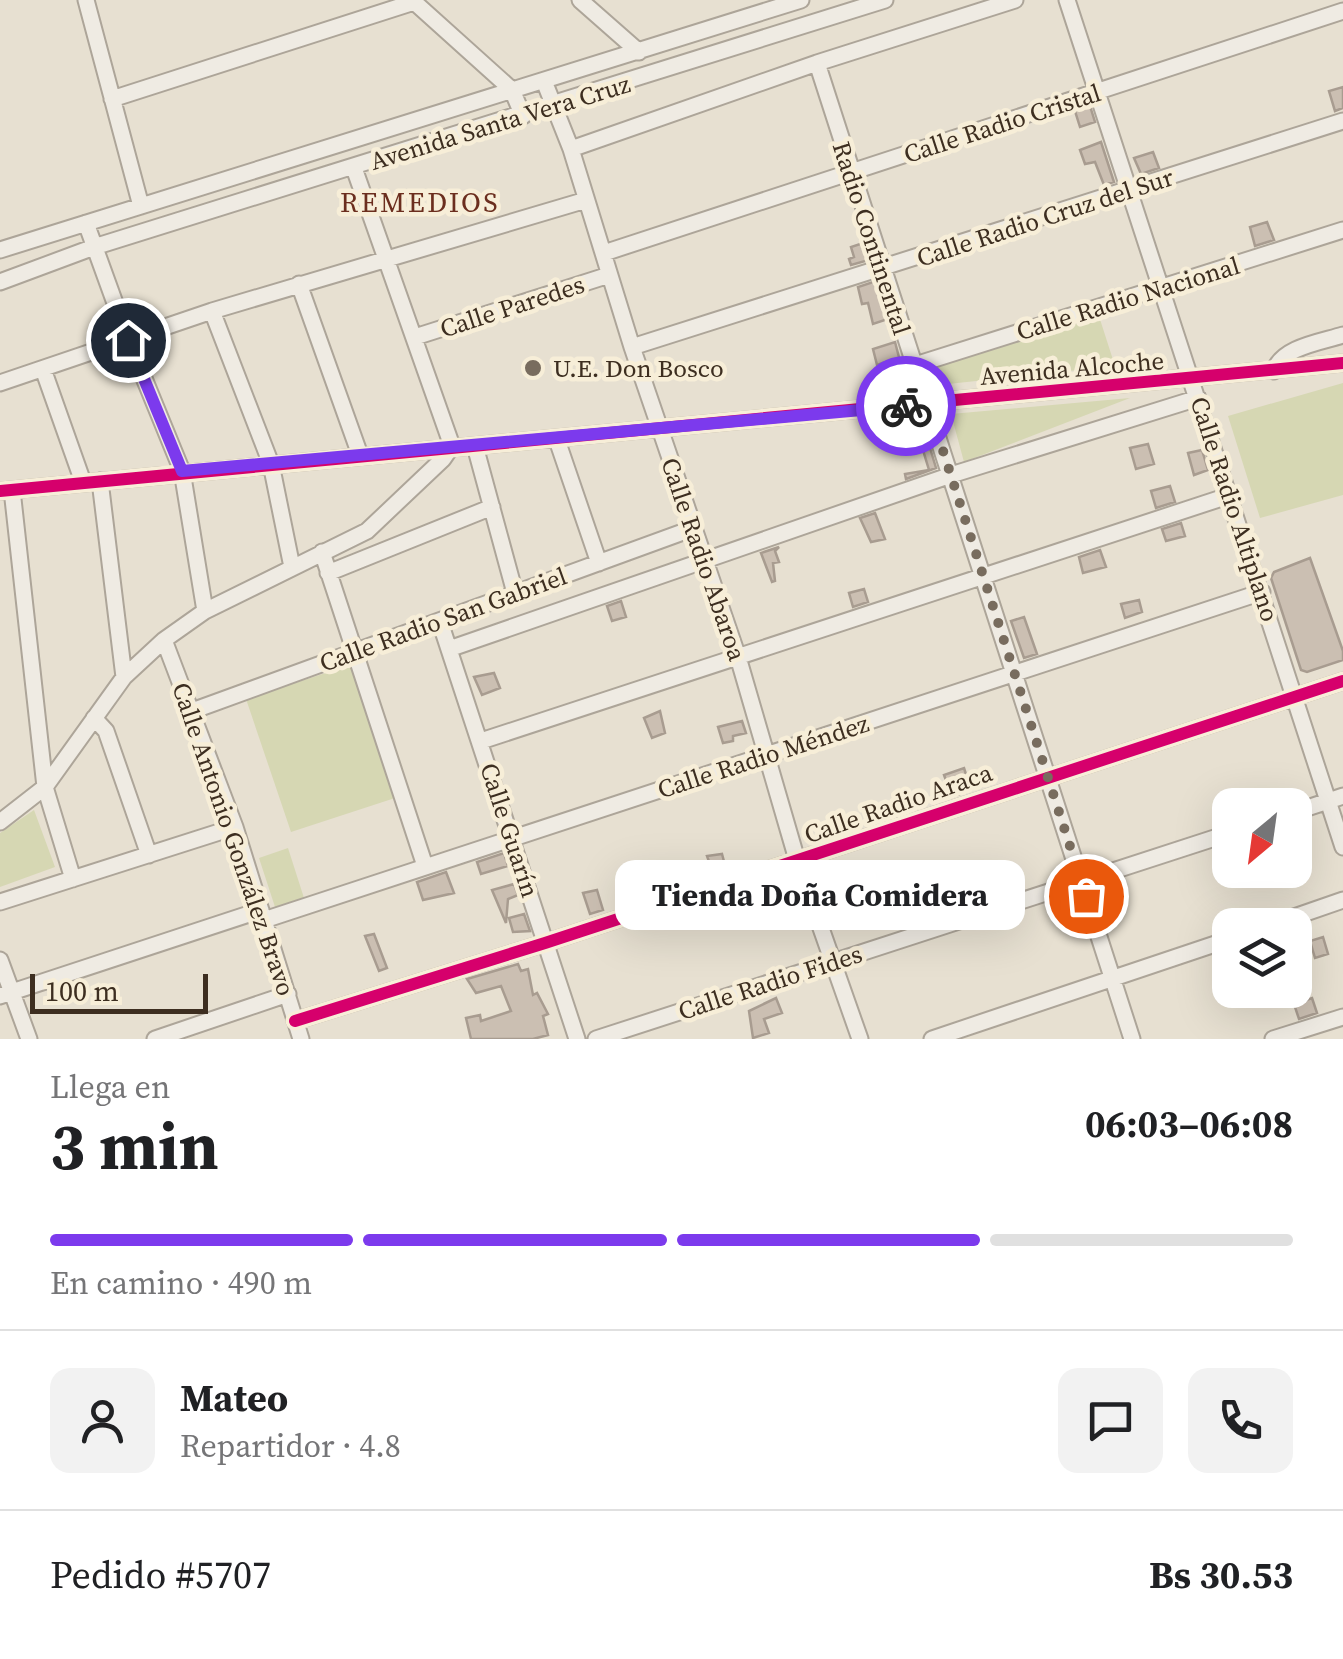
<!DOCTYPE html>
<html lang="es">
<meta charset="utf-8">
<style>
:root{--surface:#fff;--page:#f2f2f2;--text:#202124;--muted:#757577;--line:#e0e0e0;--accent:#7c3aed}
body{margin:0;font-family:"Source Serif 4",serif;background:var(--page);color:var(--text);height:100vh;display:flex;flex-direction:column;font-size:38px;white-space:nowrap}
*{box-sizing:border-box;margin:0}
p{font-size:32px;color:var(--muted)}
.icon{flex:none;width:55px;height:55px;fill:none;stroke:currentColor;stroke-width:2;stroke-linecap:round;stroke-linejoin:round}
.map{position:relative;height:1039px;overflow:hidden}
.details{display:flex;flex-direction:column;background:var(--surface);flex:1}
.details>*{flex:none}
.needle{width:65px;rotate:209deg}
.buttons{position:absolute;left:1212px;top:788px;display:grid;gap:20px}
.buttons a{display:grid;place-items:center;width:100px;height:100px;border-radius:20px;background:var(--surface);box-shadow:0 10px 40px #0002;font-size:50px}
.scale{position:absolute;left:30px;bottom:25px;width:178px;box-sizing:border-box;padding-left:10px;border:5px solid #3d2e20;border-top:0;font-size:28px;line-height:35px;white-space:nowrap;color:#3d2e20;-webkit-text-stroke:8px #f7eed8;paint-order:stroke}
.pin{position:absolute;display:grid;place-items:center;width:85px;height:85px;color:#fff;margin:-42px;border:5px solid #fff;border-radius:50%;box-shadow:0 2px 10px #0007}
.courier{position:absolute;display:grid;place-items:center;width:100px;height:100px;margin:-50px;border:8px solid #7c3aed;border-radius:50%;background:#fff;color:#222;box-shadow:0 2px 12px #0007}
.bubble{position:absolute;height:70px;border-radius:20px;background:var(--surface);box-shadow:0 10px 40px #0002;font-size:32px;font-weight:700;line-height:70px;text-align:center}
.headline em{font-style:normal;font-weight:700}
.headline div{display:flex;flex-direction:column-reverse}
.headline{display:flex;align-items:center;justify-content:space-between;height:170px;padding:0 50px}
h1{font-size:65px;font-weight:700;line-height:75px}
.bar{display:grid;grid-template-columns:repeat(4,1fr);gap:15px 10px;align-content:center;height:120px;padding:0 50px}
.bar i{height:12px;border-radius:8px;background:var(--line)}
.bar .current{background:var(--accent)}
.bar p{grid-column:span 4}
.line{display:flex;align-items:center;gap:25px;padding:0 50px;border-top:2px solid var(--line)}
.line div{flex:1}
.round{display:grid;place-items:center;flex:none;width:105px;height:105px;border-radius:20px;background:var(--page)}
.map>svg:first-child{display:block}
.green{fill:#d6d7b3}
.building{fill:#cbbfb2;stroke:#a89c90;stroke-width:2.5}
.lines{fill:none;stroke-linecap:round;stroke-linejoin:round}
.minor-casing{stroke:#ada599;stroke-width:19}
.minor{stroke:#efebe3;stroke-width:15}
.cycleway-casing{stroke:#f7eed8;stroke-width:19}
.cycleway{stroke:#d6006c;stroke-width:12}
.done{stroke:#786c5e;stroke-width:10;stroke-dasharray:0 18}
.route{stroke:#7c3aed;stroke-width:12}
.poi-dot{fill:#786c5e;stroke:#f7eed8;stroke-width:4}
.labels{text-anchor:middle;stroke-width:9;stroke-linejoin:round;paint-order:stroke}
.street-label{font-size:25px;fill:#3d2e20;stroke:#f7eed8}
.poi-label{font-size:25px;fill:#3d2e20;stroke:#f7eed8;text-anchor:start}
.neighbourhood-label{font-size:28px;letter-spacing:2.5px;fill:#6b2e1e;stroke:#f7eed8}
</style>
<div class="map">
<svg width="1343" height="1039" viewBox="0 0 1343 1039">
<rect width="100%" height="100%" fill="#e7e0d1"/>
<path class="green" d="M 1097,310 L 1115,366 L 939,385 L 933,367 Z
M 1343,383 L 1343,495 L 1260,518 L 1228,416 Z
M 1130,398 L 964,462 L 951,414 Z
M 350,665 L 395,798 L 291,832 L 246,699 Z
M 34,810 L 55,867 L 0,887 L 0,833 Z
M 288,848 L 304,898 L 275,907 L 259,858 Z"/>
<path class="building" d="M 1343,87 L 1343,108 L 1335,111 L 1329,91 Z
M 1090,106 L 1095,122 L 1080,127 L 1075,111 Z
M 1101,142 L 1114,182 L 1104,185 L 1095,162 L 1085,164 L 1080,150 Z
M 1153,152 L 1159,168 L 1141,174 L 1134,158 Z
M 1267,222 L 1274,240 L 1255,246 L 1250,227 Z
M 863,243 L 869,260 L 851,265 L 849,259 L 854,257 L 851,247 Z
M 876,281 L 888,319 L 873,324 L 868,303 L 862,304 L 858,287 Z
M 895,342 L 901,365 L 892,368 L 889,361 L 877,365 L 873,349 Z
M 1148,444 L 1154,464 L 1136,469 L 1130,448 Z
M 930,448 L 936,468 L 906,479 L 905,474 L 929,470 L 923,450 Z
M 1202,450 L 1208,470 L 1194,475 L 1188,453 Z
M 1170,486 L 1175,502 L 1156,508 L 1151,491 Z
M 875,513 L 885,539 L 871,542 L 860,518 Z
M 1181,523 L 1185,536 L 1166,541 L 1162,529 Z
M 779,547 L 775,551 L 779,562 L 773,563 L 775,581 L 772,582 L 761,553 Z
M 1100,550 L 1106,567 L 1083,573 L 1079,557 Z
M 1310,558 L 1343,651 L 1343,660 L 1307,672 L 1301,670 L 1271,578 L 1274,572 Z
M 864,589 L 868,602 L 853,607 L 849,593 Z
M 1139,600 L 1142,612 L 1125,618 L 1121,604 Z
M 621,601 L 626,617 L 612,621 L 607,606 Z
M 1024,617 L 1037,654 L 1024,658 L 1011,621 Z
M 494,673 L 500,688 L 482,695 L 474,677 Z
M 660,711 L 665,733 L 652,738 L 644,718 Z
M 742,721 L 746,733 L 733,736 L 733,741 L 723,743 L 718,727 Z
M 964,768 L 971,790 L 952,797 L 944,775 Z
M 504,853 L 508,866 L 481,874 L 477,862 Z
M 722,854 L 726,869 L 713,873 L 707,856 Z
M 446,872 L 454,893 L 423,900 L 417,882 Z
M 632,878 L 636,889 L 639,889 L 643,897 L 630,901 L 622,880 Z
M 514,884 L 518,895 L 508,899 L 506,923 L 492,890 Z
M 597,890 L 603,910 L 590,914 L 583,893 Z
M 524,914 L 530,931 L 513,932 L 509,918 Z
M 374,934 L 387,968 L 379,971 L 365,936 Z
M 1323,937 L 1328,954 L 1315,958 L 1310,941 Z
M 518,964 L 521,971 L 528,969 L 533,995 L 537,993 L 548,1014 L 543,1016 L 548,1035 L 533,1039 L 471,1039 L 466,1018 L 480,1015 L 481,1021 L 511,1011 L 501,986 L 476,993 L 467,979 Z
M 776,998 L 782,1013 L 764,1019 L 769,1033 L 753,1038 L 749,1011 Z
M 1312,998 L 1317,1013 L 1299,1019 L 1294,1004 Z"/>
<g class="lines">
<defs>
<path id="minor" d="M 86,0 L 141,206
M 412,0 L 512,90 L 523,116
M 580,0 L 639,52
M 1067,0 L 1343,847
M 817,63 L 1132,1039
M 544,81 L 571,149 L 632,347 L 738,657 L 797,860 L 860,1039
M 112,99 L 414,2
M 571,149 L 817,63 L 1015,0
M 86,223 L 128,339 L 182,471 L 205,611
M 0,250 L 801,0
M 604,253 L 1343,11
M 0,282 L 94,247 L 885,0
M 299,284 L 360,455
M 212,311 L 271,464 L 292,567
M 415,337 L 609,275
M 632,347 L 1343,121
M 912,366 L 1343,230
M 43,369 L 83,482
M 1274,371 C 1282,347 1321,342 1343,335
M 0,383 L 212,311 L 586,200
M 557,440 L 599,563
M 475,446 L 515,593
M 100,481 L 124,677
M 12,490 L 45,787 L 73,879
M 0,491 L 1343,363
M 322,552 L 425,866
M 328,573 L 492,507
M 440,622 L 577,1039
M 164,640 L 235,827 L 301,1039
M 449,649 L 951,475 L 1198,398
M 192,711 L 694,528
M 94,718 L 106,731 L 149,855
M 481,741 L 1231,495
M 1295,812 L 1343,796
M 0,822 L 45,787 L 124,677 L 164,640 L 205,611 L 367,531 L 443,459 L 452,446 L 354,168
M 0,902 L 235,827
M 264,920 L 1262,592
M 1271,925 L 1343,900
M 0,960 L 29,1039
M 0,996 L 261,910
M 295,1021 L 545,943 L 1343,681
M 155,1039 L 288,994
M 596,1039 L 1230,833
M 932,1039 L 1230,939
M 1273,1039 L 1343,1017"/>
</defs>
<use href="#minor" class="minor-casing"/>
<use href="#minor" class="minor"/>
<defs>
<path id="cycleway" d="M 0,491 L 1343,363
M 295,1021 L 545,943 L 1343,681"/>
</defs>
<use href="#cycleway" class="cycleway-casing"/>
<use href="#cycleway" class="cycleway"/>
</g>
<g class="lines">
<path class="done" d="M 906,406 L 928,404 L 1086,896"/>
<path class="route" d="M 128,340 L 182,471 L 906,406"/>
</g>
<circle class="poi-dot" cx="533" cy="368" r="10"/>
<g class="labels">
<g class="street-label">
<text transform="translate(500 122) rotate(-17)" y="9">Avenida Santa Vera Cruz</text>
<text transform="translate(1002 123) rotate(-18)" y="9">Calle Radio Cristal</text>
<text transform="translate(1045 217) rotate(-18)" y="9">Calle Radio Cruz del Sur</text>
<text transform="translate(872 238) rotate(72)" y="9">Radio Continental</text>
<text transform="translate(1128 298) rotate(-17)" y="9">Calle Radio Nacional</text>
<text transform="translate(512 306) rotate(-18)" y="9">Calle Paredes</text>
<text transform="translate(1072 368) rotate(-5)" y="9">Avenida Alcoche</text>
<text transform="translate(1235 509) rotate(72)" y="9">Calle Radio Altiplano</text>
<text transform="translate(704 559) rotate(71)" y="9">Calle Radio Abaroa</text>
<text transform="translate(443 619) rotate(-20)" y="9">Calle Radio San Gabriel</text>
<text transform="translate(763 756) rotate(-18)" y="9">Calle Radio Méndez</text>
<text transform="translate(898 803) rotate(-19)" y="9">Calle Radio Araca</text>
<text transform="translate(510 830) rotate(72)" y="9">Calle Guarín</text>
<text transform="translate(234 839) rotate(71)" y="9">Calle Antonio González Bravo</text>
<text transform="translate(770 982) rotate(-18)" y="9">Calle Radio Fides</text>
</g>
<g class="poi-label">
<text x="553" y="377">U.E. Don Bosco</text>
</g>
<g class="neighbourhood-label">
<text x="420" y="212">REMEDIOS</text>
</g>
</g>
</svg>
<div class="buttons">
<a><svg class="needle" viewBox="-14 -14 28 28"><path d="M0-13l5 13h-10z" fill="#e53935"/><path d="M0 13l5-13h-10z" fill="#757577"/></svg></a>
<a><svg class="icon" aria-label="layers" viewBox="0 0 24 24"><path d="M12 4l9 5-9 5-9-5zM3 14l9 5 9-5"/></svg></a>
</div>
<div class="scale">100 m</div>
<div class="pin" style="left:1086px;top:896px;background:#ea580c"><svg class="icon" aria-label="bag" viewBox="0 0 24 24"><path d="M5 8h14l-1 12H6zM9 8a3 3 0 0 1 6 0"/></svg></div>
<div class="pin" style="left:128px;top:340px;background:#1f2937"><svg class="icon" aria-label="home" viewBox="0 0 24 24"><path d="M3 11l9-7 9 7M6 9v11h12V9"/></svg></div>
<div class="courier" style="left:906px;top:406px"><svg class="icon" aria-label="bike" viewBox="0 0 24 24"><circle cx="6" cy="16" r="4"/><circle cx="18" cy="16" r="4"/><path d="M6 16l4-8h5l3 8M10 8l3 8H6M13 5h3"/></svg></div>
<div class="bubble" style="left:615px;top:860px;width:410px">Tienda Doña Comidera</div>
</div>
<section class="details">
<div class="headline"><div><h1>3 min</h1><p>Llega en</p></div><em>06:03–06:08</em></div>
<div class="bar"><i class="current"></i><i class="current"></i><i class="current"></i><i></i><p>En camino · 490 m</p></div>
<div class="line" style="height:180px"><a class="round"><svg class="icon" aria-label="person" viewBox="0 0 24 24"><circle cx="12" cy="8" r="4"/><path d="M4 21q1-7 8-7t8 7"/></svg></a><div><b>Mateo</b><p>Repartidor · 4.8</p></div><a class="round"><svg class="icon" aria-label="chat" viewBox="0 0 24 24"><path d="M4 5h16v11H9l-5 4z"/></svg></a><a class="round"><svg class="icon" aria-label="phone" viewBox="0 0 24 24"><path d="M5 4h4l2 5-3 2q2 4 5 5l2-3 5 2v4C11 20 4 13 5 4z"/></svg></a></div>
<div class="line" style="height:130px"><div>Pedido #5707</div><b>Bs 30.53</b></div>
</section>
